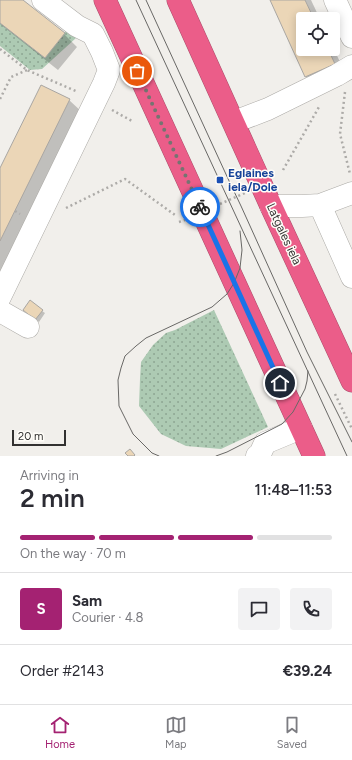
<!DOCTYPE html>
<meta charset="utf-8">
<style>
:root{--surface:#fff;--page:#f2f2f3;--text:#2b2b33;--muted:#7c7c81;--line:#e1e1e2;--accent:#a42272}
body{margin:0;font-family:Figtree,sans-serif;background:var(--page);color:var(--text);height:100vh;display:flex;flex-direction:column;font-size:15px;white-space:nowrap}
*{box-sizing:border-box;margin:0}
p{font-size:13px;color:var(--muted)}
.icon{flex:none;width:22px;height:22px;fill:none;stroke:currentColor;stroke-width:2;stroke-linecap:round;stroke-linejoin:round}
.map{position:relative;height:456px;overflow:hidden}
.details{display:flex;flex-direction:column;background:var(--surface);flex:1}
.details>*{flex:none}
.fabs{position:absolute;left:296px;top:12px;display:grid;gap:8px}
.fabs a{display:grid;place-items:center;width:44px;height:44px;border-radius:4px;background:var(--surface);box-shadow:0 2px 10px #0003;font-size:20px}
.scale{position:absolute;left:12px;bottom:10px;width:54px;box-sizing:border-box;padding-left:4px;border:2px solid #323130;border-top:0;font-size:11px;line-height:14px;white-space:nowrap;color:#323130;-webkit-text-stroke:3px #fffdf8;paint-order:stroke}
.pin{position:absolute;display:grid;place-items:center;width:34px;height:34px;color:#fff;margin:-17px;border:2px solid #fff;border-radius:50%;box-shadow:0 1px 4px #0007}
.courier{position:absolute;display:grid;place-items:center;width:40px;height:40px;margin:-20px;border:3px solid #1a73e8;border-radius:50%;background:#fff;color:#222;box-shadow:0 1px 5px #0007}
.headline em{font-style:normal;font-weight:600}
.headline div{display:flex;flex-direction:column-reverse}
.headline{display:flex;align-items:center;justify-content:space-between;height:68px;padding:0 20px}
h1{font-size:26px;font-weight:600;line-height:30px}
.bar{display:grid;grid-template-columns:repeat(4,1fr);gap:6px 4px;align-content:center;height:48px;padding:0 20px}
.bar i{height:5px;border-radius:3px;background:var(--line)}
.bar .selected{background:var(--accent)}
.bar p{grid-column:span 4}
.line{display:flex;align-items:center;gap:10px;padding:0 20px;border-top:1px solid var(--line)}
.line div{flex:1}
.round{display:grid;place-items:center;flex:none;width:42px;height:42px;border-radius:4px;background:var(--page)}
.tab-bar{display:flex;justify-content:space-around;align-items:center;height:56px;border-top:1px solid var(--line);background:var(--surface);font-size:11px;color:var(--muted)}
.tab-bar a{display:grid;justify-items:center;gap:2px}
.tab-bar .selected{color:var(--accent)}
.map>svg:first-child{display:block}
.grass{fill:url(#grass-dots)}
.shadow{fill:#0003}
.building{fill:#ebd6b7;stroke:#a9a6a2}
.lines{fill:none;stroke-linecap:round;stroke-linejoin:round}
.minor-casing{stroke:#acaaa6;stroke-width:23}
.highway-casing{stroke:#aa4e6a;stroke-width:23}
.path{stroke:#adaba8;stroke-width:2.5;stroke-dasharray:2 3;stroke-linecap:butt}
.minor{stroke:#fff;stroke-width:22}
.highway{stroke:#eb5d89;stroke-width:22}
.tram{stroke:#696866;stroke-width:1}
.done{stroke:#757471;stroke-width:4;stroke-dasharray:0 7.2}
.route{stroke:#1a73e8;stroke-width:5}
.transit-dot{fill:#1a4fb4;stroke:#fffdf8;stroke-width:1.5}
.labels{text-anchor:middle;stroke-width:3;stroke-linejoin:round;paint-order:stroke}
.transit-label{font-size:12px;font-weight:bold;fill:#164399;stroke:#fffdf8;text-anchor:start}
.street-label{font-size:12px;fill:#323130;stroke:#fffdf8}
</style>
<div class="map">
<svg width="352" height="456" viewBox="0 0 352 456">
<defs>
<pattern id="grass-dots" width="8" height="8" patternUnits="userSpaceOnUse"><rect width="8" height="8" fill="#adcab3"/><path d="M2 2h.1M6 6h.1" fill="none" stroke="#8da592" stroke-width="1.8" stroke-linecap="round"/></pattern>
</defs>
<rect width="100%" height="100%" fill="#f1efeb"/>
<path class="grass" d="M 0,23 L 45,58 L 69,27 L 76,38 L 42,69 L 30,70 L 0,46 Z
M 214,310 L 268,427 L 221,449 L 186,446 L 161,434 L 139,406 L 140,379 L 141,362 L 153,345 L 166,333 L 175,330 Z"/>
<path class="shadow" d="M 0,0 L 21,0 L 64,34 L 77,47 L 58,70 L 0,24 Z
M 271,0 L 311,0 L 320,19 L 303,19 L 303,49 L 333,49 L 333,47 L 347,77 L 319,89 L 306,77 Z
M 69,100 L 82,112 L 0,279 L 0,170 Z
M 42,311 L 45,313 L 39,322 L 27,313 Z"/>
<path class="building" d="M 0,0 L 23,0 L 65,33 L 45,58 L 0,23 Z
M 270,0 L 305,0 L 314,19 L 303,19 L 303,49 L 328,49 L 335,64 L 305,77 Z
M 41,85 L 70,99 L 0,241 L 0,168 Z
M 30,300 L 43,310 L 35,320 L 23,310 Z
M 130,449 L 135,455 L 134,456 L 128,456 L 125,453 Z"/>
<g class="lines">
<defs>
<path id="minor" d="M 335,0 L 352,37
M 234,122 L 268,109 L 337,75 L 352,66
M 320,205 L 352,277
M 271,206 L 302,206 L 320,205 L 352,193
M 0,297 L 104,83 L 109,70 L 102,52 L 93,34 L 77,26 L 43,0
M 0,311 L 28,327
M 257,456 L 260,454 L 265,443 L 301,428"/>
<path id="highway" d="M 105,0 L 314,456
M 178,0 L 271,206 L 352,381"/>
</defs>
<use href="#minor" class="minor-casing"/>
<use href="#highway" class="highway-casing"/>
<path class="path" d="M 0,49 L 27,70 L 78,92
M 345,92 L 340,134 L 350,174
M 0,99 L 11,77 L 27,70
M 112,110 L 132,121
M 283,170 L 319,107
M 220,204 L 245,193
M 66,208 L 125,179 L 175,215
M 15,211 L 20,214
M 179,222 L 185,220
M 335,394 L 352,429"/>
<use href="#minor" class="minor"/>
<use href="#highway" class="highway"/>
<path class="tram" d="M 136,0 L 347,456
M 146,0 L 230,183 L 241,206 L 307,352 L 352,442
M 159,456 L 152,453 L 133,434 L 119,406 L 118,380 L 121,368 L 125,356 L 136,346 L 146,338 L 212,307 L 227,294 L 234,283 L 240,268 L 242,250 L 240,231
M 216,456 L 227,452 L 282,424 L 293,412 L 305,389 L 307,381 L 308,371"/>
</g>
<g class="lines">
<path class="done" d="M 137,71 L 200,207"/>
<path class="route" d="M 200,207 L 280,383"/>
</g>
<rect class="transit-dot" x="216" y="176" width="8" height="8" rx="2"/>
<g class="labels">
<g class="transit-label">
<text x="228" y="177">Eglaines<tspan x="228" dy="14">iela/Dole</tspan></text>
</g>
<g class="street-label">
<text transform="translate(284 234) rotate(65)" y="4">Latgales iela</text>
</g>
</g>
</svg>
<div class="fabs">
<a><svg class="icon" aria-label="locate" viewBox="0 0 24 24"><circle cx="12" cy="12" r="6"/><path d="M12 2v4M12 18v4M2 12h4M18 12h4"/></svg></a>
</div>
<div class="scale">20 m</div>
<div class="pin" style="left:137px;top:71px;background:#ea580c"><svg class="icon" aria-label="bag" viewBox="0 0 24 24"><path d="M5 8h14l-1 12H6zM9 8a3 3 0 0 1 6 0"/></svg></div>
<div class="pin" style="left:280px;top:383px;background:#1f2937"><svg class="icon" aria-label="home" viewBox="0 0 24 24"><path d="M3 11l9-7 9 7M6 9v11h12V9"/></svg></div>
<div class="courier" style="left:200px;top:207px"><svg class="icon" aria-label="bike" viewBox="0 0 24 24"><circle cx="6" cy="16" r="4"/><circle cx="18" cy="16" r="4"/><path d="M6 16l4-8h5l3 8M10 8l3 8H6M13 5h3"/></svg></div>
</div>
<section class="details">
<div class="headline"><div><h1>2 min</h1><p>Arriving in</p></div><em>11:48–11:53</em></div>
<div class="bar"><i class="selected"></i><i class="selected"></i><i class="selected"></i><i></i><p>On the way · 70 m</p></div>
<div class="line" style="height:72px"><b class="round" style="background:var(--accent);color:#fff">S</b><div><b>Sam</b><p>Courier · 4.8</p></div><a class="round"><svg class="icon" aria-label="chat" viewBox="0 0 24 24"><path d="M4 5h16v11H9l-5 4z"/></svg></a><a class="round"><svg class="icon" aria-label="phone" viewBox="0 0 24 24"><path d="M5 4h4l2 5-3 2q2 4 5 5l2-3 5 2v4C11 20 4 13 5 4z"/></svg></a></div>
<div class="line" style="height:52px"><div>Order #2143</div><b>€39.24</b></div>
</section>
<nav class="tab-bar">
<a class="selected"><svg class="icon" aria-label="home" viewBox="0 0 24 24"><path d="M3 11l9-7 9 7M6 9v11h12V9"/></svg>Home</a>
<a><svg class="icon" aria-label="map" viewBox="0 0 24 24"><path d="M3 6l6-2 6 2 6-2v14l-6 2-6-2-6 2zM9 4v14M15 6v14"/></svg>Map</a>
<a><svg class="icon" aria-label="saved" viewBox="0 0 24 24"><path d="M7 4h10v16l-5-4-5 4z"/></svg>Saved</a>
</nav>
